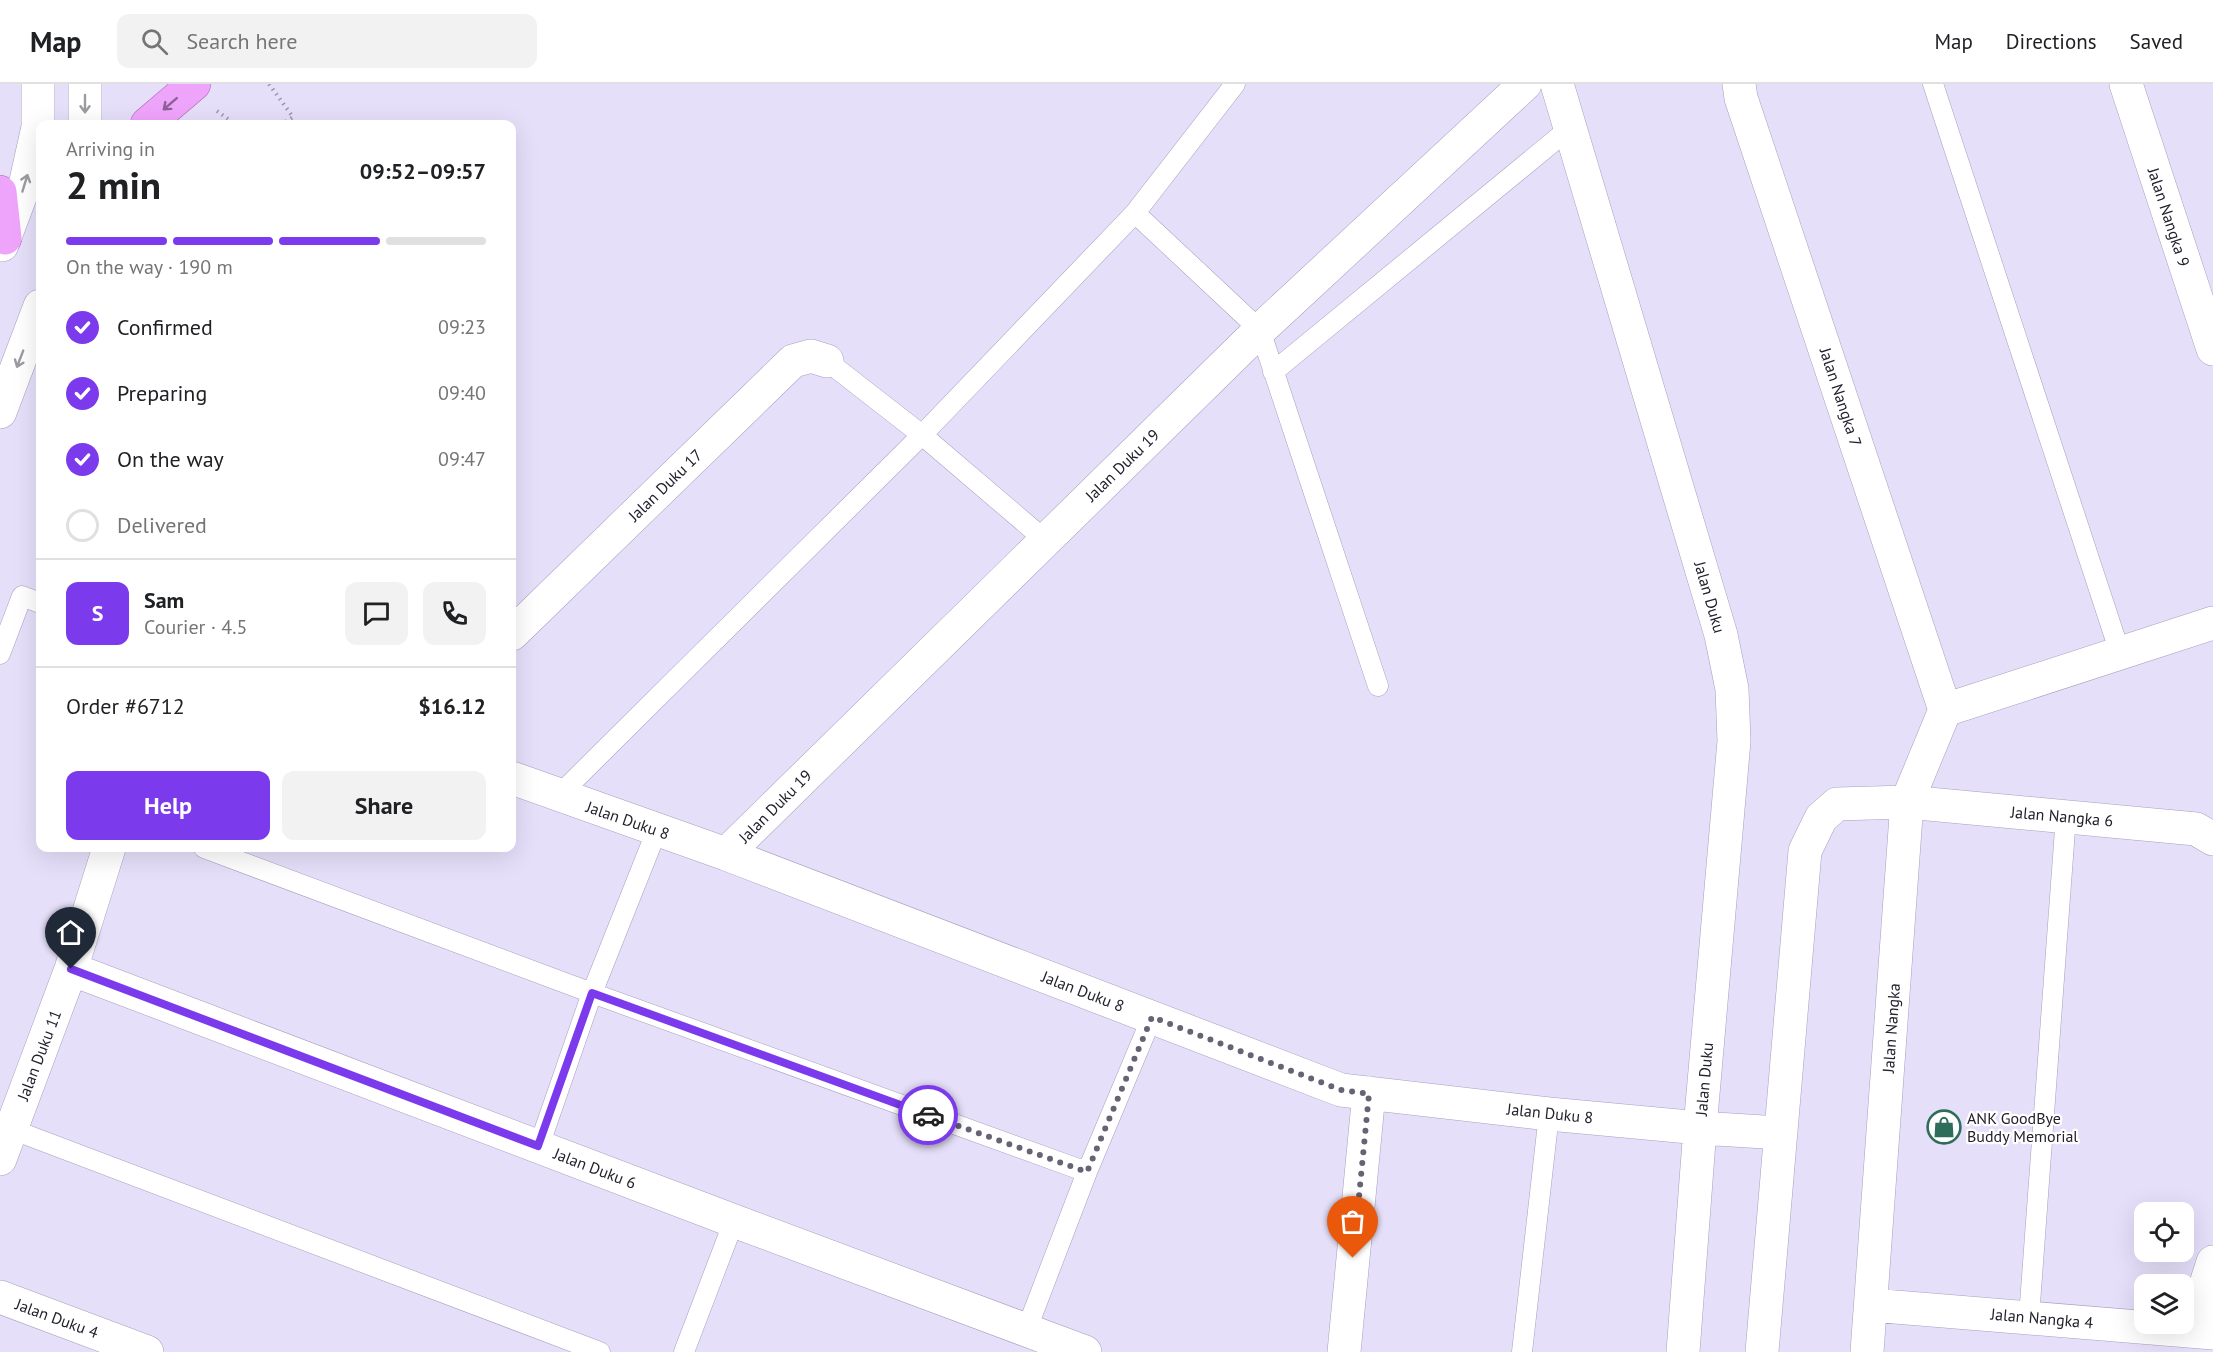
<!DOCTYPE html>
<meta charset="utf-8">
<style>
:root{--surface:#fff;--page:#f2f2f2;--text:#202124;--muted:#757577;--line:#e0e0e0;--accent:#7c3aed}
body{margin:0;font-family:"PT Sans",sans-serif;background:var(--page);color:var(--text);height:100vh;display:flex;flex-direction:column;font-size:22px;white-space:nowrap}
*{box-sizing:border-box;margin:0}
p{font-size:20px;color:var(--muted)}
.icon{flex:none;width:33px;height:33px;fill:none;stroke:currentColor;stroke-width:2;stroke-linecap:round;stroke-linejoin:round}
.map{position:relative;flex:1;overflow:hidden}
.details{position:absolute;left:36px;top:36px;width:480px;height:732px;display:flex;flex-direction:column;background:var(--surface);border-radius:12px;box-shadow:0 6px 24px #0002}
.details>*{flex:none}
.fabs{position:absolute;left:2134px;top:1118px;display:grid;gap:12px}
.fabs a{display:grid;place-items:center;width:60px;height:60px;border-radius:12px;background:var(--surface);box-shadow:0 6px 24px #0002;font-size:30px}
.pin{position:absolute;display:grid;place-items:center;width:51px;height:51px;color:#fff;margin:-62px -26px;border-radius:50% 50% 50% 0;rotate:-45deg;box-shadow:0 0 6px #0007}
.pin .icon{rotate:45deg}
.courier{position:absolute;display:grid;place-items:center;width:60px;height:60px;margin:-30px;border:4px solid #7c3aed;border-radius:50%;background:#fff;color:#222;box-shadow:0 2px 8px #0007}
.headline em{font-style:normal;font-weight:800}
.headline div{display:flex;flex-direction:column-reverse}
.headline{display:flex;align-items:center;justify-content:space-between;height:102px;padding:0 30px}
h1{font-size:39px;font-weight:800;line-height:45px}
.bar{display:grid;grid-template-columns:repeat(4,1fr);gap:9px 6px;align-content:center;height:72px;padding:0 30px}
.bar i{height:8px;border-radius:4px;background:var(--line)}
.bar .current{background:var(--accent)}
.bar p{grid-column:span 4}
.line{display:flex;align-items:center;gap:15px;padding:0 30px;border-top:2px solid var(--line)}
.line div{flex:1}
.round{display:grid;place-items:center;flex:none;width:63px;height:63px;border-radius:12px;background:var(--page)}
ol{padding:0 30px;list-style:none}
li{display:flex;align-items:center;gap:18px;height:66px}
li p{margin-inline-start:auto}
li .icon{padding:6px;border-radius:50%;background:var(--accent);color:#fff;stroke-width:4}
li:last-child{color:var(--muted)}
li i{width:33px;height:33px;border:3px solid var(--line);border-radius:50%}
.cta{display:flex;gap:12px;margin-top:auto;padding:12px 30px}
.cta a{flex:1;height:69px;border-radius:12px;background:var(--accent);color:#fff;font-size:24px;font-weight:800;line-height:69px;text-align:center}
.cta a+a{background:var(--page);color:var(--text)}
header{display:flex;align-items:center;gap:36px;box-sizing:border-box;height:84px;padding:0 30px;background:var(--surface);border-bottom:2px solid var(--line)}
header strong{font-size:28px}
nav{display:flex;gap:33px;margin-inline-start:auto;font-size:21px}
.search{width:420px;height:54px;background:var(--page);display:flex;align-items:center;gap:15px;box-sizing:border-box;padding:0 21px;border-radius:12px;color:var(--muted);font-size:22px}
.map>svg:first-child{display:block}
.lines{fill:none;stroke-linecap:round;stroke-linejoin:round}
.service-casing{stroke:#a79fbe;stroke-width:21}
.minor-casing{stroke:#a79fbe;stroke-width:34}
.tertiary-casing{stroke:#a79fbe;stroke-width:34}
.trunk-casing{stroke:#a568b2;stroke-width:34}
.path{stroke:#9d97ac;stroke-width:4;stroke-dasharray:1.5 4.5;stroke-linecap:butt}
.service{stroke:#fff;stroke-width:20}
.minor{stroke:#fff;stroke-width:33}
.tertiary{stroke:#fff;stroke-width:33}
.trunk{stroke:#efa4fb;stroke-width:33}
.oneway{stroke:#9c9ba0}
.oneway2{stroke:#8a6294}
.done{stroke:#686374;stroke-width:6;stroke-dasharray:0 10.8}
.route{stroke:#7c3aed;stroke-width:8}
.labels{text-anchor:middle;stroke-width:4.5;stroke-linejoin:round;paint-order:stroke}
.street-label{font-size:16px;fill:#24202c;stroke:#fff}
.poi-label{font-size:16px;fill:#24202c;stroke:#fff;text-anchor:start}
</style>
<header>
<strong>Map</strong>
<div class="search"><svg class="icon" aria-label="search" viewBox="0 0 24 24"><circle cx="10" cy="10" r="6"/><path d="M15 15l6 6"/></svg>Search here</div>
<nav><a>Map</a><a>Directions</a><a>Saved</a></nav>
</header>
<div class="map">
<svg width="2213" height="1268" viewBox="0 0 2213 1268">
<rect width="100%" height="100%" fill="#e6dffa"/>
<g class="lines">
<defs>
<path id="service" d="M 1933,0 L 2120,569
M 1135,129 L 1260,246 L 1378,602
M 827,277 L 922,351 L 1045,456
M 1273,288 L 1570,44
M 0,570 L 22,512 L 40,519
M 558,712 L 922,351 L 1135,129 L 1235,0
M 204,764 L 592,909 L 1087,1088
M 11,1045 L 600,1268
M 539,1062 L 592,909 L 657,746
M 2029,1233 L 2066,732
M 1026,1247 L 1087,1088 L 1152,933
M 684,1268 L 734,1137
M 1522,1268 L 1549,1030"/>
<path id="minor" d="M 1557,0 L 1721,551 L 1732,605 L 1734,657 L 1700,1044 L 1683,1268
M 1739,0 L 1741,14 L 1945,626
M 2126,0 L 2213,265
M 512,550 L 793,277 L 811,272 L 827,277
M 1945,626 L 2213,539
M 512,694 L 726,770 L 1341,1006 L 1549,1030 L 1700,1044 L 1781,1049
M 726,770 L 1260,246 L 1525,0
M 71,885 L 734,1137 L 1085,1268
M 0,1075 L 71,885 L 109,764
M 0,1213 L 147,1268
M 1871,1221 L 2213,1249
M 2191,1247 L 2213,1178
M 1344,1268 L 1369,1009
M 1762,1268 L 1805,767 L 1821,734 L 1837,720 L 1907,718 L 2196,745 L 2213,755
M 1867,1268 L 1907,718 L 1945,626"/>
<path id="tertiary" d="M 85,0 L 85,40
M 2,161 L 26,97 L 38,43 L 38,0
M 0,328 L 40,222"/>
<path id="trunk" d="M 147,40 L 194,0
M 0,108 L 5,154"/>
</defs>
<use href="#service" class="service-casing"/>
<use href="#minor" class="minor-casing"/>
<use href="#tertiary" class="tertiary-casing"/>
<use href="#trunk" class="trunk-casing"/>
<path class="path" d="M 269,0 L 293,33 L 282,40
M 217,27 L 235,40"/>
<use href="#service" class="service"/>
<use href="#minor" class="minor"/>
<use href="#tertiary" class="tertiary"/>
<use href="#trunk" class="trunk"/>
</g>
<defs><path id="oneway-shaft" d="M-6 0H5M1.5-3L5.5 0L1.5 3" fill="none" stroke-width="1.6" stroke-linecap="round" stroke-linejoin="round" transform="scale(1.5)"/></defs>
<g class="oneway">
<use href="#oneway-shaft" transform="translate(85 20) rotate(90)"/>
<use href="#oneway-shaft" transform="translate(25 99) rotate(-73)"/>
<use href="#oneway-shaft" transform="translate(20 275) rotate(111)"/>
</g>
<use class="oneway2" href="#oneway-shaft" transform="translate(170 20) rotate(139)"/>
<g class="lines">
<path class="done" d="M 928,1031 L 1087,1088 L 1152,933 L 1341,1006 L 1369,1010 L 1353,1174"/>
<path class="route" d="M 71,885 L 538,1062 L 592,909 L 928,1031"/>
</g>
<defs>
<symbol id="shop-ring" viewBox="-11 -11 22 22"><circle r="9.5" fill="#fff" stroke="#2d6d5a" stroke-width="1.5"/><path d="M-5-2.5h2.3a2.7 3.5 0 0 1 5.4 0H5L5.5 6h-11ZM-1.5-2.5h3a1.5 2.3 0 0 0-3 0Z" fill="#2d6d5a"/></symbol>
</defs>
<g fill-rule="evenodd">
<use href="#shop-ring" x="1925" y="1024" width="38" height="38"/>
</g>
<g class="labels">
<g class="street-label">
<text transform="translate(2169 133) rotate(72)" y="6">Jalan Nangka 9</text>
<text transform="translate(1841 313) rotate(72)" y="6">Jalan Nangka 7</text>
<text transform="translate(1122 381) rotate(-44)" y="6">Jalan Duku 19</text>
<text transform="translate(665 401) rotate(-44)" y="6">Jalan Duku 17</text>
<text transform="translate(1710 513) rotate(74)" y="6">Jalan Duku</text>
<text transform="translate(775 722) rotate(-45)" y="6">Jalan Duku 19</text>
<text transform="translate(2062 732) rotate(5)" y="6">Jalan Nangka 6</text>
<text transform="translate(628 736) rotate(19)" y="6">Jalan Duku 8</text>
<text transform="translate(1083 907) rotate(21)" y="6">Jalan Duku 8</text>
<text transform="translate(1891 944) rotate(-86)" y="6">Jalan Nangka</text>
<text transform="translate(39 971) rotate(-69)" y="6">Jalan Duku 11</text>
<text transform="translate(1704 995) rotate(-85)" y="6">Jalan Duku</text>
<text transform="translate(1550 1029) rotate(6)" y="6">Jalan Duku 8</text>
<text transform="translate(595 1084) rotate(21)" y="6">Jalan Duku 6</text>
<text transform="translate(57 1234) rotate(20)" y="6">Jalan Duku 4</text>
<text transform="translate(2042 1234) rotate(5)" y="6">Jalan Nangka 4</text>
</g>
<g class="poi-label">
<text x="1967" y="1040">ANK GoodBye<tspan x="1967" dy="18">Buddy Memorial</tspan></text>
</g>
</g>
</svg>
<div class="fabs">
<a><svg class="icon" aria-label="locate" viewBox="0 0 24 24"><circle cx="12" cy="12" r="6"/><path d="M12 2v4M12 18v4M2 12h4M18 12h4"/></svg></a>
<a><svg class="icon" aria-label="layers" viewBox="0 0 24 24"><path d="M12 4l9 5-9 5-9-5zM3 14l9 5 9-5"/></svg></a>
</div>
<div class="pin" style="left:1353px;top:1174px;background:#ea580c"><svg class="icon" aria-label="bag" viewBox="0 0 24 24"><path d="M5 8h14l-1 12H6zM9 8a3 3 0 0 1 6 0"/></svg></div>
<div class="pin" style="left:71px;top:885px;background:#1f2937"><svg class="icon" aria-label="home" viewBox="0 0 24 24"><path d="M3 11l9-7 9 7M6 9v11h12V9"/></svg></div>
<div class="courier" style="left:928px;top:1031px"><svg class="icon" aria-label="car" viewBox="0 0 24 24"><path d="M5 17H2v-5l4-1 3-4h7l3 4 3 1v5h-3M9 17h6M6 11h13"/><circle cx="7" cy="17" r="2"/><circle cx="17" cy="17" r="2"/></svg></div>
<section class="details">
<div class="headline"><div><h1>2 min</h1><p>Arriving in</p></div><em>09:52–09:57</em></div>
<div class="bar"><i class="current"></i><i class="current"></i><i class="current"></i><i></i><p>On the way · 190 m</p></div>
<ol>
<li><svg class="icon" aria-label="check" viewBox="0 0 24 24"><path d="M5 12l5 5 9-10"/></svg>Confirmed<p>09:23</p></li>
<li><svg class="icon" aria-label="check" viewBox="0 0 24 24"><path d="M5 12l5 5 9-10"/></svg>Preparing<p>09:40</p></li>
<li><svg class="icon" aria-label="check" viewBox="0 0 24 24"><path d="M5 12l5 5 9-10"/></svg>On the way<p>09:47</p></li>
<li><i></i>Delivered</li>
</ol>
<div class="line" style="height:108px"><b class="round" style="background:var(--accent);color:#fff">S</b><div><b>Sam</b><p>Courier · 4.5</p></div><a class="round"><svg class="icon" aria-label="chat" viewBox="0 0 24 24"><path d="M4 5h16v11H9l-5 4z"/></svg></a><a class="round"><svg class="icon" aria-label="phone" viewBox="0 0 24 24"><path d="M5 4h4l2 5-3 2q2 4 5 5l2-3 5 2v4C11 20 4 13 5 4z"/></svg></a></div>
<div class="line" style="height:78px"><div>Order #6712</div><b>$16.12</b></div>
<div class="cta"><a>Help</a><a>Share</a></div>
</section>
</div>
